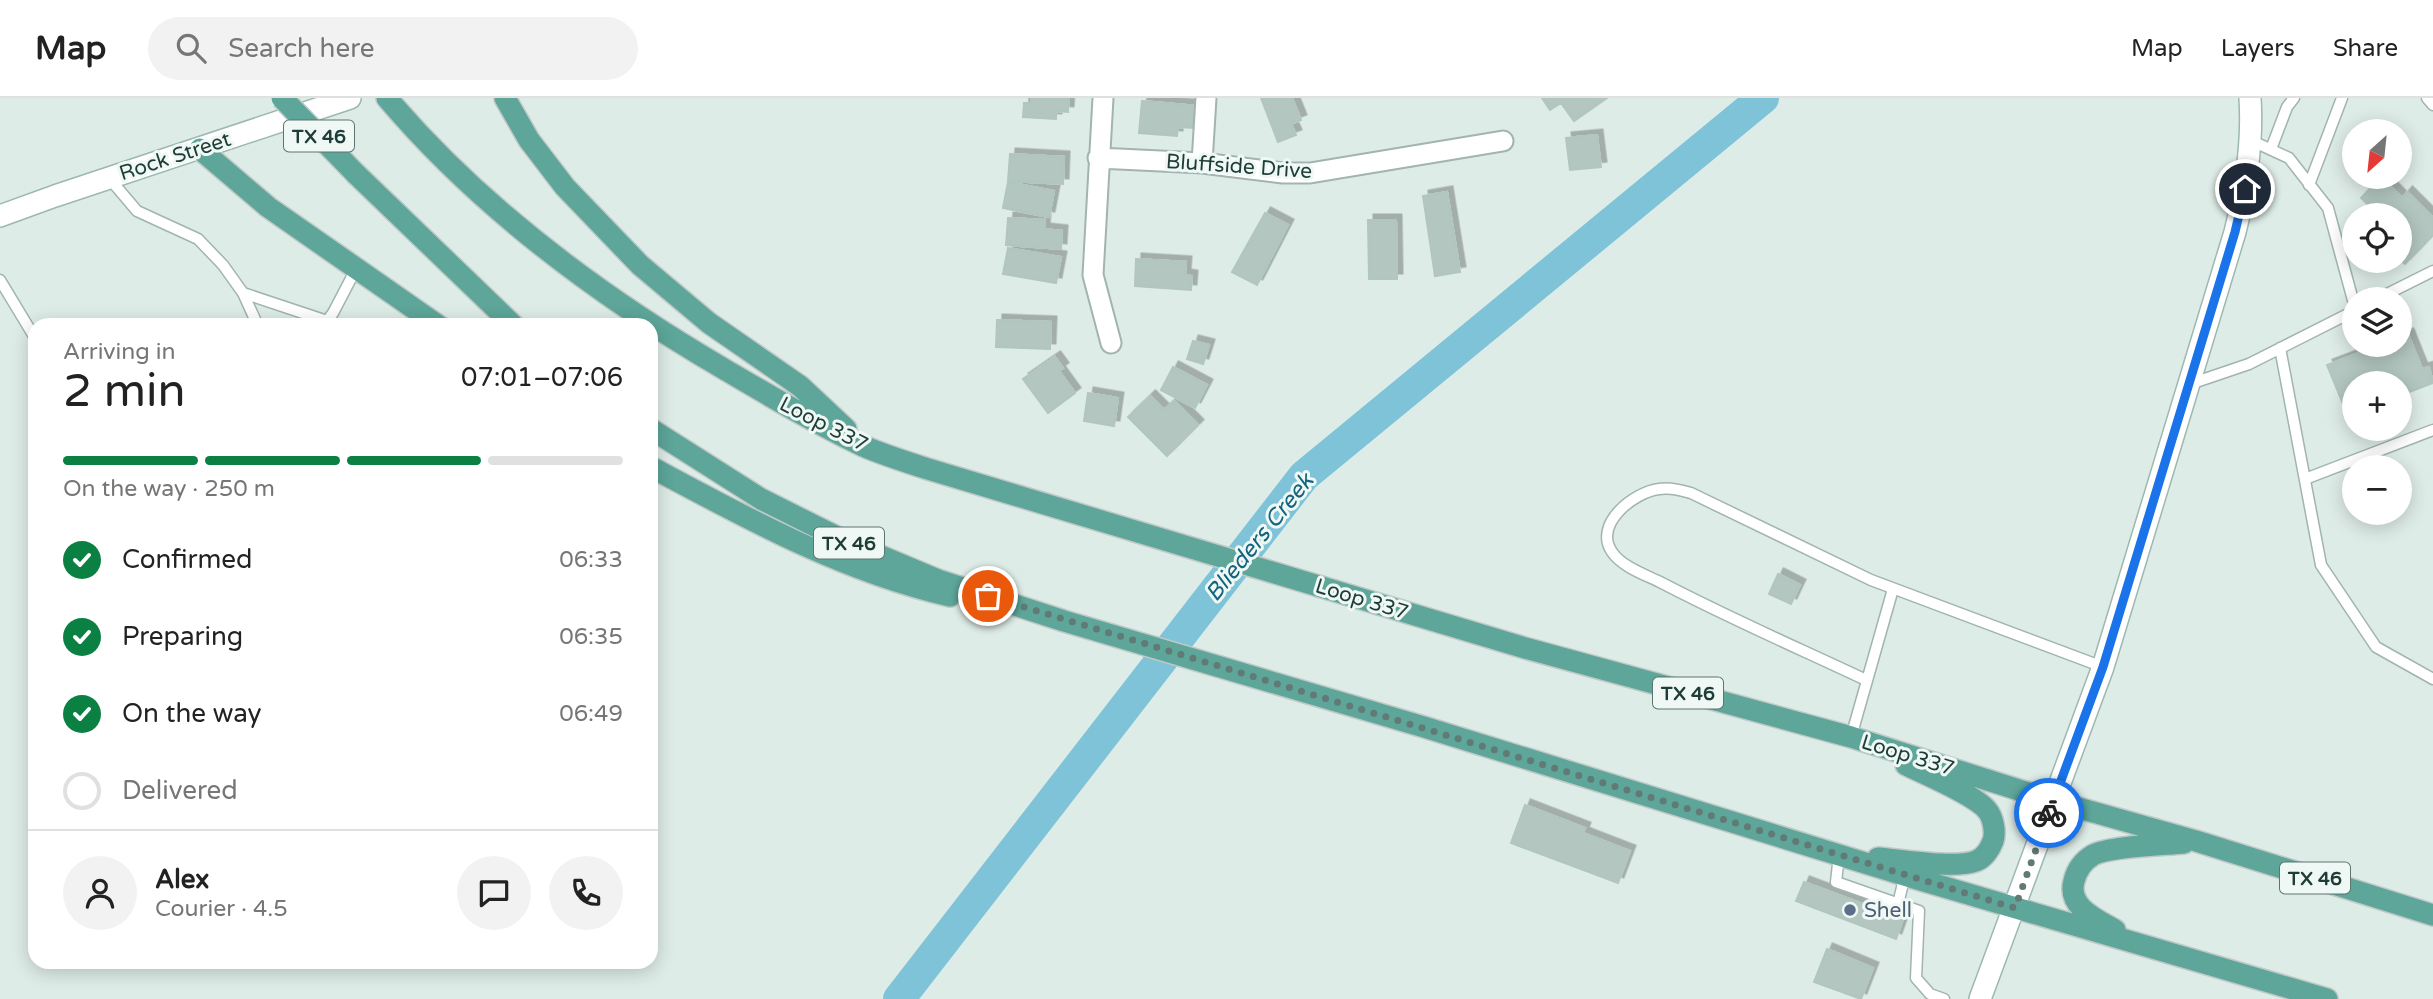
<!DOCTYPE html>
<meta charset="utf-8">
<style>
:root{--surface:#fff;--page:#f2f2f2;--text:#222;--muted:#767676;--line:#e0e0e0;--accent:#0b8043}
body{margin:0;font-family:"Varela Round",sans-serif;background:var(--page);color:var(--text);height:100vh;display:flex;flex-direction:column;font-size:26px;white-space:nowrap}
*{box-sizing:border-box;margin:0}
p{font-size:23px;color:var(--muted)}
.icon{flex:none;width:38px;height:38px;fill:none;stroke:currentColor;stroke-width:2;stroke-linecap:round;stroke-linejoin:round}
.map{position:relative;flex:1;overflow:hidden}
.panel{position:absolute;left:28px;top:220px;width:630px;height:651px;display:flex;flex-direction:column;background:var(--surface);border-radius:21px;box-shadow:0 4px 18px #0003}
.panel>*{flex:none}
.needle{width:46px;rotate:207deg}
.fabs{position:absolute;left:2342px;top:21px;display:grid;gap:14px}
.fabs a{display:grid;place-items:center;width:70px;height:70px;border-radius:50%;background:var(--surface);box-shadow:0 4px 18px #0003;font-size:35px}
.pin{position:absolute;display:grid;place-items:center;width:60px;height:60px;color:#fff;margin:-30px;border:4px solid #fff;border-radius:50%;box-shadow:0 2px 7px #0007}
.courier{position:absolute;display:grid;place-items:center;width:70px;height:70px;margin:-35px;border:5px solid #1a73e8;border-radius:50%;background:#fff;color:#222;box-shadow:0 2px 9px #0007}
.overview em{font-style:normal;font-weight:600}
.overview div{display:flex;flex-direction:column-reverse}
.overview{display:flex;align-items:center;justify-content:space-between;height:119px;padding:0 35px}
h1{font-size:46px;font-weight:600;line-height:52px}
.bar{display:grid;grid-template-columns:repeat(4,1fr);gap:10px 7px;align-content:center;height:84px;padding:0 35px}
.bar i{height:9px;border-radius:5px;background:var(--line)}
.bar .selected{background:var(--accent)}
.bar p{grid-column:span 4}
.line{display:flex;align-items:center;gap:18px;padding:0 35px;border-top:2px solid var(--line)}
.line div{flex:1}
.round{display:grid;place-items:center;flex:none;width:74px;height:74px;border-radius:37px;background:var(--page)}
ol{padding:0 35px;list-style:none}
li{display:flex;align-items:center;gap:21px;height:77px}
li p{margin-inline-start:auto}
li .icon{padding:7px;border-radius:50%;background:var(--accent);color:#fff;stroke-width:4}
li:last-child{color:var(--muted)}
li i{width:38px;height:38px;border:4px solid var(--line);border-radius:50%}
header{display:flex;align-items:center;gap:42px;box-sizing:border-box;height:98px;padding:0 35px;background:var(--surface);border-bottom:2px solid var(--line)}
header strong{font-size:33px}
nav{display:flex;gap:38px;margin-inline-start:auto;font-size:24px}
.search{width:490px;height:63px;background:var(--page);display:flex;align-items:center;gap:18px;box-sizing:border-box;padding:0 24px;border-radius:38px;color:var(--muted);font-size:26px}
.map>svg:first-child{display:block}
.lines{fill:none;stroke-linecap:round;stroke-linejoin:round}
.river{stroke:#7fc3d8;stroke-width:32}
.building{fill:#b3c6c0;stroke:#b0c6be;stroke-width:2;filter:url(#shadow)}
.lane-casing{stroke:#a1b4af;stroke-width:13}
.street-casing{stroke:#a1b4af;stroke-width:23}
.secondary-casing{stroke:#9cb8b0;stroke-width:24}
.primary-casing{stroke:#c0c9c7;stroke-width:24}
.lane{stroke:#fff;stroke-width:10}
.street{stroke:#fff;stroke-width:19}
.secondary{stroke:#fff;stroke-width:21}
.primary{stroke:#5da699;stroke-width:21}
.primary-bridge-casing{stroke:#c0c9c7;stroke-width:24;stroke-linecap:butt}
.primary-bridge{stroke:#5da699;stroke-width:21}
.done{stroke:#617a75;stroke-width:7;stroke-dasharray:0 12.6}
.route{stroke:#1a73e8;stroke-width:9}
.service-dot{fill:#5c6f8a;stroke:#eff8f4;stroke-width:2.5}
.labels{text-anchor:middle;stroke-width:6;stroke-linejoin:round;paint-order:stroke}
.shield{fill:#eff8f4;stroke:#5d7570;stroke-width:2}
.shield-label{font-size:19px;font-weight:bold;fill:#1e3d37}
.street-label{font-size:21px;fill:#1e3d37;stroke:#eff8f4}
.service-label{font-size:21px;fill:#4e5e75;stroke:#eff8f4;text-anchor:start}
.water-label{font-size:23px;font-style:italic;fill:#12647f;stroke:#eff8f4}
</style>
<header>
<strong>Map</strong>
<div class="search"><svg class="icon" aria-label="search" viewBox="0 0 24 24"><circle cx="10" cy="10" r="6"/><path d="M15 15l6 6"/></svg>Search here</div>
<nav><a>Map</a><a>Layers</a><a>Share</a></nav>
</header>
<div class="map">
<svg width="2433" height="901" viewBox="0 0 2433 901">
<defs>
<filter id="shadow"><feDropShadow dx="5.5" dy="-5.5" stdDeviation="0" flood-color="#0004"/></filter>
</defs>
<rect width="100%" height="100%" fill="#deece7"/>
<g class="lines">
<path class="river" d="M 899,901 L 1304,378 L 1763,0"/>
</g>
<path class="building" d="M 1032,0 L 1069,0 L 1068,14 L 1056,13 L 1056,21 L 1023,19 L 1024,5 L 1031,5 Z
M 1261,0 L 1292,0 L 1301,22 L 1291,26 L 1296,37 L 1278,44 Z
M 1542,0 L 1607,0 L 1574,23 L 1561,5 L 1550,12 Z
M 1142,3 L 1197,8 L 1195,30 L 1178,29 L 1177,38 L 1139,35 Z
M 1597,37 L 1601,69 L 1570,72 L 1566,40 Z
M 1010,56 L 1064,59 L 1063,86 L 1008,83 Z
M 2381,79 L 2402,100 L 2407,94 L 2433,120 L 2433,137 L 2405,166 L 2399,161 L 2399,141 L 2402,139 L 2399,137 L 2399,117 L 2379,117 L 2361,100 Z
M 1008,84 L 1054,93 L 1049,119 L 1003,110 Z
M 1447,94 L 1460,174 L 1435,178 L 1423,98 Z
M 1265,115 L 1288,127 L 1257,187 L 1232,174 Z
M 1008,120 L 1045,122 L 1044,131 L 1062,133 L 1061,151 L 1006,147 Z
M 1368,122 L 1396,122 L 1397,181 L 1369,181 Z
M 1008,150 L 1061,159 L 1056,185 L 1003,176 Z
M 1136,161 L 1186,164 L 1185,177 L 1192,178 L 1191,192 L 1135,188 Z
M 997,222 L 1051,224 L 1050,251 L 996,249 Z
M 2408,236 L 2422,271 L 2429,269 L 2433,285 L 2399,298 L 2399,285 L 2354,285 L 2354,316 L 2348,318 L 2327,267 L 2380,247 L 2399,247 L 2399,239 Z
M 1193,243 L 1209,247 L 1203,266 L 1187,261 Z
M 1055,259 L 1063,270 L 1059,273 L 1075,295 L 1048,315 L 1023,281 Z
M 1173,269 L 1207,287 L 1195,310 L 1161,292 Z
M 1088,295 L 1118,300 L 1114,328 L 1084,323 Z
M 1150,298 L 1164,312 L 1174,303 L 1198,327 L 1167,358 L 1128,319 Z
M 1778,476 L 1800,487 L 1791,506 L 1769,496 Z
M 1525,707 L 1585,730 L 1583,735 L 1630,753 L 1618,785 L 1511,745 Z
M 1804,784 L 1903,821 L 1896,841 L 1796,803 Z
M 1827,851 L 1873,870 L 1861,901 L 1814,884 Z"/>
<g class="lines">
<defs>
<path id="lane" d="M 2427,0 L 2433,7
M 2250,42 L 2289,60 L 2328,110 L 2354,206
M 2271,51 L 2287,9 L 2294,0
M 109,80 L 137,113 L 198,141 L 223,167 L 243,195 L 258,228
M 2309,87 L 2342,0
M 0,182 L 35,240
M 243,195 L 327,223 L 333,215 L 356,171
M 2377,201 L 2433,173
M 2280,250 L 2321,467 L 2376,549 L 2433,581
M 2190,286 L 2249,266 L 2354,213
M 2305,381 L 2433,332
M 1866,582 C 1798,550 1729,520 1662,485 C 1646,477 1622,469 1612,454 C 1593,426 1634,394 1659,391 C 1670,389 1681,392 1691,395 L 1871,482 L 2103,569
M 1851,639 L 1893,491
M 1839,757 L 1836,784 L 1919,813 L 1916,880 L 1930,896 L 1944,901
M 1898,806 L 1905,777"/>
<path id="street" d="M 1103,0 L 1093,177 L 1111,245
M 1098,60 L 1202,65 L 1283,75 L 1310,75 L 1503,43
M 1202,65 L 1206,0"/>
<path id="secondary" d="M 0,118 L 55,98 L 350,0
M 1980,901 L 2103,569 L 2235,134 C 2246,90 2253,45 2250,0"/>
<path id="primary" d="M 387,0 C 481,111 599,198 724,271 C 770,298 815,325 863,348 C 884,357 906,364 928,371 L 1525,550 L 1851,639 L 2054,703 L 2196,743 L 2433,817
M 505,0 L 529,42 L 565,89 L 640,167 L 709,225 L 800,288 L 846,331
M 200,51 L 268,109 L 439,228
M 356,76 L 514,228
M 651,331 L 761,401 L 845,443 L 938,482 L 1064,523 L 1424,629 L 1917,781 L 2327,901
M 651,369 C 746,420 844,474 950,498
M 1878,760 C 1903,762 1955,771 1976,763 C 1984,760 1990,751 1993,743 C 1996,734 1993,719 1987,712 C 1975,697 1925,676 1906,667
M 2115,832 C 2096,821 2067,809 2074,783 C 2077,771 2083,763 2093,757 C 2110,748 2162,747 2184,745"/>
</defs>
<use href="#lane" class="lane-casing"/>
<use href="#street" class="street-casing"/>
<use href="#secondary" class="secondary-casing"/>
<use href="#primary" class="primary-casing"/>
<use href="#lane" class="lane"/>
<use href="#street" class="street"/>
<use href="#secondary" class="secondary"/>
<use href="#primary" class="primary"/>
<defs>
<path id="primary-bridge" d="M 282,0 L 356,76"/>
</defs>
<use href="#primary-bridge" class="primary-bridge-casing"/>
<use href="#primary-bridge" class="primary-bridge"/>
</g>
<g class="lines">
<path class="done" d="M 988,498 L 2015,810 L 2049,715"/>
<path class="route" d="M 2049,715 L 2103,569 L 2235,134 L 2245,91"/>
</g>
<circle class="service-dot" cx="1850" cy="812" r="7"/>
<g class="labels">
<g class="shield">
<rect x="284" y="22.5" width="70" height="31" rx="5"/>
<rect x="814" y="429.5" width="70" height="31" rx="5"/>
<rect x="1653" y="579.5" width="70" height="31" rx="5"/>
<rect x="2280" y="764.5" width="70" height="31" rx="5"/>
</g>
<g class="shield-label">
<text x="319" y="45">TX 46</text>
<text x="849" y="452">TX 46</text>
<text x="1688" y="602">TX 46</text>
<text x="2315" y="787">TX 46</text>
</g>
<g class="street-label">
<text transform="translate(175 58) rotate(-18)" y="7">Rock Street</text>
<text transform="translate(1239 68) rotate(4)" y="7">Bluffside Drive</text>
<text transform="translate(824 326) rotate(27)" y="7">Loop 337</text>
<text transform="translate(1362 501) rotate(17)" y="7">Loop 337</text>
<text transform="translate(1908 657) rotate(17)" y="7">Loop 337</text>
</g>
<g class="service-label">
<text x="1864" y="819">Shell</text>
</g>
<g class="water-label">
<text transform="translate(1259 439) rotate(-51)" y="8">Blieders Creek</text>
</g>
</g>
</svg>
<div class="fabs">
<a><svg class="needle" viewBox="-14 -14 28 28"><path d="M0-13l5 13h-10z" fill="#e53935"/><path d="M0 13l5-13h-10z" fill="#767676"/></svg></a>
<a><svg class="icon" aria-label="locate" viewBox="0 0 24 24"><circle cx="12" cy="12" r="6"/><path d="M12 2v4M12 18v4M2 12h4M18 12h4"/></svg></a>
<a><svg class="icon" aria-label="layers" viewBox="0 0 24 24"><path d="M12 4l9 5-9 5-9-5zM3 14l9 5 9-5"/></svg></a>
<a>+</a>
<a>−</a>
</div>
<div class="pin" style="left:988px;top:498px;background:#ea580c"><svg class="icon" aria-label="bag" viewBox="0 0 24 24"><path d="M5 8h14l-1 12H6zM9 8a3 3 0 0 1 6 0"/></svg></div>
<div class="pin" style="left:2245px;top:91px;background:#1f2937"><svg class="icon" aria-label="home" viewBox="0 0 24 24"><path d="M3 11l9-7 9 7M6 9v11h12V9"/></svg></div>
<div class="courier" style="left:2049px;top:715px"><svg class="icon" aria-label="bike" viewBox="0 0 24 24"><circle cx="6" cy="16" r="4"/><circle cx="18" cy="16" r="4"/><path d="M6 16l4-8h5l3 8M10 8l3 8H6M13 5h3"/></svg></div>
<section class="panel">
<div class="overview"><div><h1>2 min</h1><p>Arriving in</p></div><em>07:01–07:06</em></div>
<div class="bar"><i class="selected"></i><i class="selected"></i><i class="selected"></i><i></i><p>On the way · 250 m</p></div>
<ol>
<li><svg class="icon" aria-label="check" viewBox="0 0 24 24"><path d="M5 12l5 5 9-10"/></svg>Confirmed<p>06:33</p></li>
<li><svg class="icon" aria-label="check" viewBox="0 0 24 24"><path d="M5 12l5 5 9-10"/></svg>Preparing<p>06:35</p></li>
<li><svg class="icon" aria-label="check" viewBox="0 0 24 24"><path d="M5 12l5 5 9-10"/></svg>On the way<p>06:49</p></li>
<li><i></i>Delivered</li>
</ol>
<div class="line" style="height:126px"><a class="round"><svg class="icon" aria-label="person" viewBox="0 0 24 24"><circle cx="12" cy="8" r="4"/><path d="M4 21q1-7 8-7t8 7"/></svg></a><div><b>Alex</b><p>Courier · 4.5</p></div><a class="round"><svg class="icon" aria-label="chat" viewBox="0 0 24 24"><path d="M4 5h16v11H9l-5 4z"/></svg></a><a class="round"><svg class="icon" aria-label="phone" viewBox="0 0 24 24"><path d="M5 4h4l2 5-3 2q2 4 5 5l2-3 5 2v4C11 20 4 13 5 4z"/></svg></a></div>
</section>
</div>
